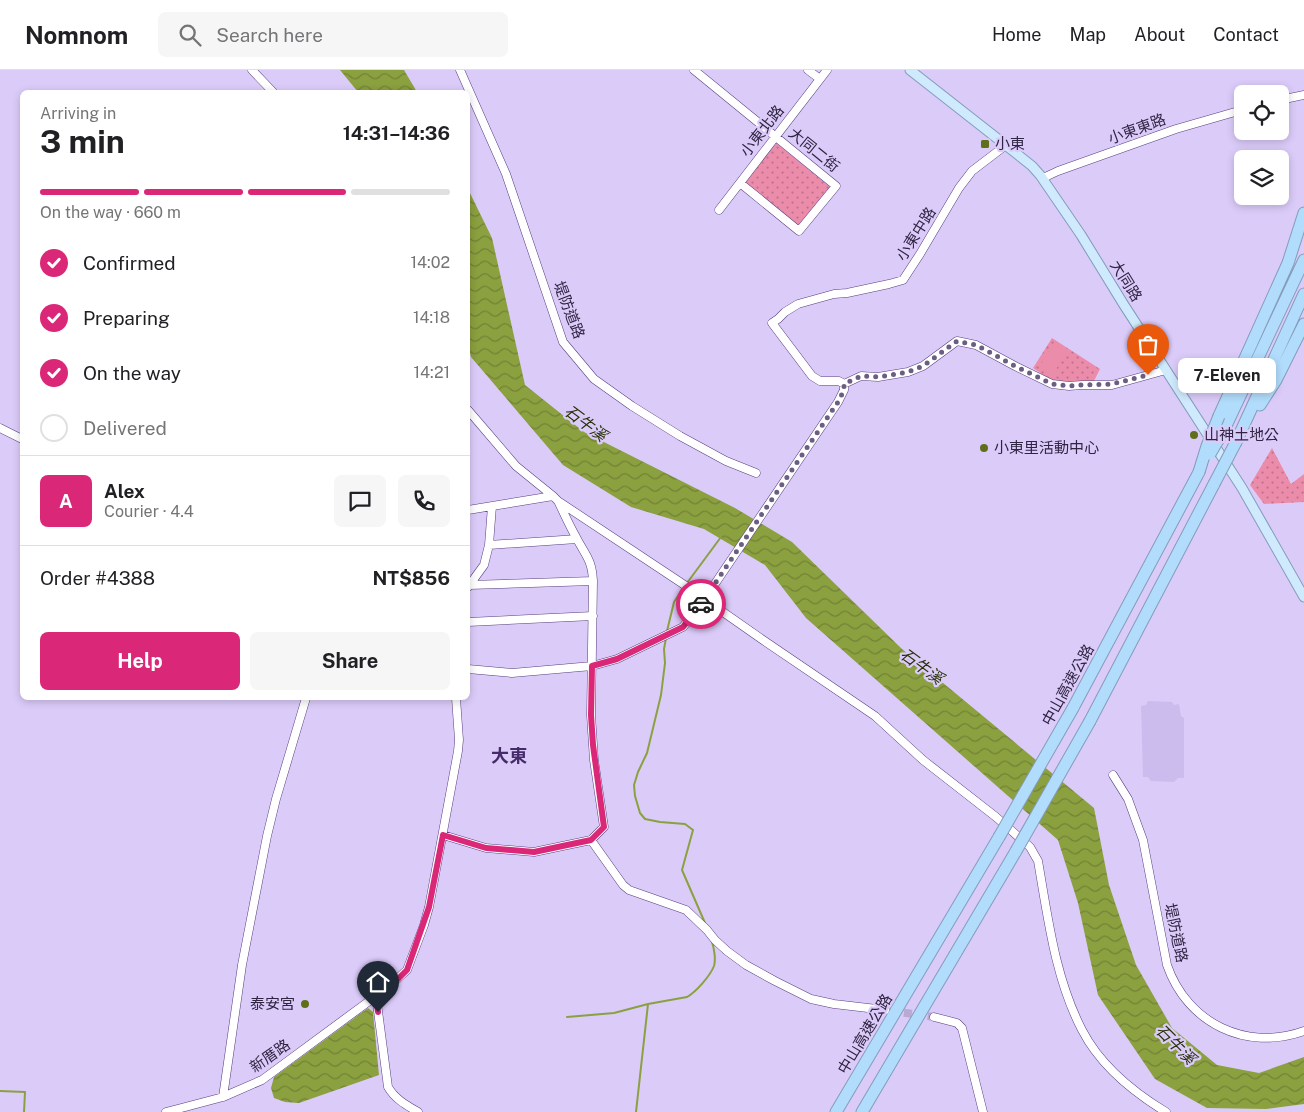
<!DOCTYPE html>
<meta charset="utf-8">
<style>
:root{--surface:#fff;--page:#f6f6f6;--text:#202124;--muted:#757577;--line:#e0e0e0;--accent:#db2777}
body{margin:0;font-family:"Public Sans","Noto Sans TC",sans-serif;background:var(--page);color:var(--text);height:100vh;display:flex;flex-direction:column;font-size:19px;white-space:nowrap}
*{box-sizing:border-box;margin:0}
p{font-size:16px;color:var(--muted)}
.icon{flex:none;width:28px;height:28px;fill:none;stroke:currentColor;stroke-width:2;stroke-linecap:round;stroke-linejoin:round}
.map{position:relative;flex:1;overflow:hidden}
.drawer{position:absolute;left:20px;top:20px;width:450px;height:610px;display:flex;flex-direction:column;background:var(--surface);border-radius:8px;box-shadow:0 2px 8px #0003}
.drawer>*{flex:none}
.buttons{position:absolute;left:1234px;top:15px;display:grid;gap:10px}
.buttons a{display:grid;place-items:center;width:55px;height:55px;border-radius:8px;background:var(--surface);box-shadow:0 2px 8px #0003;font-size:25px}
.pin{position:absolute;display:grid;place-items:center;width:42px;height:42px;color:#fff;margin:-51px -21px;border-radius:50% 50% 50% 0;rotate:-45deg;box-shadow:0 0 5px #0007}
.pin .icon{rotate:45deg}
.courier{position:absolute;display:grid;place-items:center;width:50px;height:50px;margin:-25px;border:4px solid #db2777;border-radius:50%;background:#fff;color:#222;box-shadow:0 1px 6px #0007}
.bubble{position:absolute;height:35px;border-radius:8px;background:var(--surface);box-shadow:0 2px 8px #0003;font-size:16px;font-weight:700;line-height:35px;text-align:center}
.summary em{font-style:normal;font-weight:700}
.summary div{display:flex;flex-direction:column-reverse}
.summary{display:flex;align-items:center;justify-content:space-between;height:85px;padding:0 20px}
h1{font-size:32px;font-weight:700;line-height:38px}
.bar{display:grid;grid-template-columns:repeat(4,1fr);gap:8px 5px;align-content:center;height:60px;padding:0 20px}
.bar i{height:6px;border-radius:4px;background:var(--line)}
.bar .active{background:var(--accent)}
.bar p{grid-column:span 4}
.line{display:flex;align-items:center;gap:12px;padding:0 20px;border-top:1px solid var(--line)}
.line div{flex:1}
.round{display:grid;place-items:center;flex:none;width:52px;height:52px;border-radius:8px;background:var(--page)}
ol{padding:0 20px;list-style:none}
li{display:flex;align-items:center;gap:15px;height:55px}
li p{margin-inline-start:auto}
li .icon{padding:5px;border-radius:50%;background:var(--accent);color:#fff;stroke-width:4}
li:last-child{color:var(--muted)}
li i{width:28px;height:28px;border:2px solid var(--line);border-radius:50%}
.button{display:flex;gap:10px;margin-top:auto;padding:10px 20px}
.button a{flex:1;height:58px;border-radius:8px;background:var(--accent);color:#fff;font-size:20px;font-weight:700;line-height:58px;text-align:center}
.button a+a{background:var(--page);color:var(--text)}
header{display:flex;align-items:center;gap:30px;box-sizing:border-box;height:70px;padding:0 25px;background:var(--surface);border-bottom:1px solid var(--line)}
header strong{font-size:24px}
nav{display:flex;gap:28px;margin-inline-start:auto;font-size:18px}
.search{width:350px;height:45px;background:var(--page);display:flex;align-items:center;gap:12px;box-sizing:border-box;padding:0 18px;border-radius:8px;color:var(--muted);font-size:19px}
.map>svg:first-child{display:block}
.built{fill:#ccbced}
.park{fill:url(#park-dots)}
.garden{fill:#eb8caa}
.water{fill:url(#water-waves)}
.lines{fill:none;stroke-linecap:round;stroke-linejoin:round}
.stream{stroke:#8ba03f;stroke-width:2}
.minor-tunnel{stroke:#b9aad4;stroke-width:8;stroke-dasharray:8 4;stroke-linecap:butt}
.minor-casing{stroke:#583e7f;stroke-width:9}
.major-casing{stroke:#849cbb;stroke-width:11}
.highway-casing{stroke:#849cbb;stroke-width:13}
.minor{stroke:#fff;stroke-width:8}
.major{stroke:#d0eafd;stroke-width:9}
.highway{stroke:#b1dcfc;stroke-width:11}
.highway-bridge-casing{stroke:#849cbb;stroke-width:13;stroke-linecap:butt}
.highway-bridge{stroke:#b1dcfc;stroke-width:11}
.done{stroke:#6b5e82;stroke-width:5;stroke-dasharray:0 9}
.route{stroke:#db2777;stroke-width:6}
.poi-dot{fill:#5e6e1b;stroke:#dbcbf9;stroke-width:2}
.labels{text-anchor:middle;stroke-width:4.5;stroke-linejoin:round;paint-order:stroke}
.street-label{font-size:15px;fill:#2f2442;stroke:#dbcbf9}
.poi-label{font-size:15px;fill:#2f2442;stroke:#dbcbf9;text-anchor:start}
.water-label{font-size:16px;font-style:italic;fill:#283006;stroke:#dbcbf9}
.quarter-label{font-size:18px;font-weight:bold;fill:#462b6b;stroke:#dbcbf9}
</style>
<header>
<strong>Nomnom</strong>
<div class="search"><svg class="icon" aria-label="search" viewBox="0 0 24 24"><circle cx="10" cy="10" r="6"/><path d="M15 15l6 6"/></svg>Search here</div>
<nav><a>Home</a><a>Map</a><a>About</a><a>Contact</a></nav>
</header>
<div class="map">
<svg width="1304" height="1042" viewBox="0 0 1304 1042">
<defs>
<pattern id="park-dots" width="8" height="8" patternUnits="userSpaceOnUse" patternTransform="scale(1.25)"><rect width="8" height="8" fill="#eb8caa"/><path d="M2 2h.1M6 6h.1" fill="none" stroke="#bf728c" stroke-width="1.8" stroke-linecap="round"/></pattern>
<pattern id="water-waves" width="16" height="10" patternUnits="userSpaceOnUse" patternTransform="scale(1.25)"><rect width="16" height="10" fill="#8ba03f"/><path d="M0 5q4-4 8 0t8 0" fill="none" stroke="#728236"/></pattern>
</defs>
<rect width="100%" height="100%" fill="#dbcbf9"/>
<path class="built" d="M 1148,631 L 1172,632 L 1174,635 L 1179,634 L 1181,646 L 1184,648 L 1184,708 L 1178,708 L 1174,712 L 1151,711 L 1148,707 L 1143,707 L 1141,636 L 1146,635 Z"/>
<path class="park" d="M 777,73 L 831,118 L 798,157 L 744,111 Z
M 1052,268 L 1100,299 L 1093,313 L 1076,313 L 1052,311 L 1033,298 Z
M 1272,378 L 1291,414 L 1304,404 L 1304,432 L 1264,434 L 1250,415 Z"/>
<path class="garden" d="M 1054,274 L 1067,281 L 1052,306 L 1039,297 Z"/>
<path class="water" d="M 340,0 L 404,0 L 417,22 L 358,22 Z
M 468,119 L 492,168 L 525,315 L 584,362 L 735,438 L 792,472 L 902,579 L 1094,738 L 1109,815 L 1136,895 L 1172,958 L 1217,995 L 1259,1003 L 1304,987 L 1304,1034 L 1266,1039 L 1207,1038 L 1155,1009 L 1098,925 L 1078,833 L 1058,770 L 806,548 L 765,495 L 704,459 L 631,437 L 563,395 L 471,287 L 468,276 Z
M 368,938 L 373,942 L 379,1005 L 299,1033 L 285,1032 L 274,1028 L 271,1018 L 274,1007 Z"/>
<g class="lines">
<path class="stream" d="M 687,513 L 721,467
M 667,561 L 674,532 L 684,517
M 666,568 L 664,579 L 665,593 L 661,625 L 647,683 L 638,702 L 634,715 L 635,726 L 640,743 L 645,749 L 660,752 L 685,754 L 693,760 L 682,800 L 705,853
M 567,947 L 614,943 L 648,934
M 0,1021 L 25,1022 L 24,1042
M 636,1042 L 648,934 L 687,927 C 696,922 710,906 714,896 C 716,889 714,878 712,872"/>
<path class="minor-tunnel" d="M 892,941 L 934,947"/>
<defs>
<path id="minor" d="M 252,0 L 273,22
M 460,0 L 506,104 L 563,272 L 594,309 L 632,336 L 680,366 L 726,391 L 756,403
M 694,0 L 836,116 L 799,161 L 740,113
M 808,0 L 820,9
M 1280,30 L 1304,25
M 1043,108 L 1058,101 L 1176,59 L 1242,40
M 719,140 L 827,0
M 844,314 L 839,311 L 820,311 L 812,306 L 772,253 L 778,249 L 785,242 L 798,234 L 834,224 L 847,223 L 889,214 L 903,210 L 920,184 L 959,118 L 972,101 L 1006,75
M 844,314 L 861,306 L 878,307 L 908,302 L 923,296 L 957,271 L 976,275 L 1015,296 L 1052,314 L 1069,316 L 1082,315 L 1112,315 L 1166,300
M 468,340 L 516,396 L 553,426
M 0,358 L 22,369
M 558,431 L 683,514 L 763,570 L 875,646 L 923,690 L 996,747 L 1030,777 L 1038,791 C 1048,848 1055,908 1082,960 C 1100,995 1133,1022 1166,1042
M 489,475 L 577,469
M 469,515 L 593,511
M 468,517 L 484,495 L 489,475 L 492,436
M 468,552 L 593,546
M 468,599 L 512,603 L 592,596 L 617,589 L 683,557 L 704,530 L 838,332 L 844,320 L 844,314
M 1113,705 L 1128,729 L 1143,770 L 1167,895 C 1187,953 1246,982 1304,961
M 443,765 L 486,778 L 534,782 L 591,770 L 604,757 L 594,690 L 591,645 L 593,511 C 592,489 585,485 576,467 C 569,455 564,443 558,431 L 553,426 L 468,440
M 591,770 L 623,815 L 629,820 L 686,840 L 707,860 L 715,870 L 727,881 L 746,895 L 775,911 L 811,929 L 834,934 L 885,940
M 934,947 L 957,953 L 962,958 L 983,1042
M 223,1027 L 242,895 L 267,766 L 276,729 L 306,628
M 166,1042 L 223,1027 L 262,1010 L 376,926
M 418,1042 C 406,1035 395,1029 388,1017 L 376,926 L 395,911 L 407,900 L 424,855 L 429,837 L 458,681 L 459,670 L 456,628"/>
<path id="major" d="M 910,0 L 1017,84 L 1032,96 L 1040,105 L 1081,165 L 1124,235 L 1242,418 L 1304,527"/>
<path id="highway" d="M 1260,335 L 1276,310 L 1304,254
M 1219,346 L 1288,193 L 1304,143
M 1224,360 L 1304,190
M 1236,372 L 1304,224
M 1073,638 L 1199,402
M 1090,651 L 1214,414
M 836,1042 L 999,767
M 862,1042 L 1016,781"/>
</defs>
<use href="#minor" class="minor-casing"/>
<use href="#major" class="major-casing"/>
<use href="#highway" class="highway-casing"/>
<use href="#minor" class="minor"/>
<use href="#major" class="major"/>
<use href="#highway" class="highway"/>
<defs>
<path id="highway-bridge" d="M 1210,384 L 1224,360
M 1199,402 L 1207,376 L 1219,346
M 1214,414 L 1236,372
M 999,767 L 1073,638
M 1016,781 L 1090,651"/>
</defs>
<use href="#highway-bridge" class="highway-bridge-casing"/>
<use href="#highway-bridge" class="highway-bridge"/>
</g>
<g class="lines">
<path class="done" d="M 701,534 L 838,332 L 844,320 L 844,314 L 861,306 L 878,307 L 908,302 L 923,296 L 957,271 L 976,275 L 1015,296 L 1052,314 L 1070,316 L 1082,315 L 1112,314 L 1148,305"/>
<path class="route" d="M 378,942 L 376,926 L 395,912 L 407,900 L 429,837 L 443,765 L 486,778 L 534,782 L 591,770 L 604,757 L 593,675 L 591,645 L 592,596 L 617,589 L 683,557 L 701,534"/>
</g>
<g class="poi-dot">
<rect x="980" y="69" width="10" height="10" rx="2.5"/>
<circle cx="1194" cy="365" r="5"/>
<circle cx="984" cy="378" r="5"/>
<circle cx="305" cy="934" r="5"/>
</g>
<g class="labels">
<g class="street-label">
<text transform="translate(1137 59) rotate(-20)" y="5">小東東路</text>
<text transform="translate(762 61) rotate(-52)" y="5">小東北路</text>
<text transform="translate(814 80) rotate(39)" y="5">大同二街</text>
<text transform="translate(916 164) rotate(-58)" y="5">小東中路</text>
<text transform="translate(1126 211) rotate(58)" y="5">大同路</text>
<text transform="translate(569 240) rotate(69)" y="5">堤防道路</text>
<text transform="translate(1068 615) rotate(-61)" y="5">中山高速公路</text>
<text transform="translate(1176 863) rotate(78)" y="5">堤防道路</text>
<text transform="translate(865 964) rotate(-59)" y="5">中山高速公路</text>
<text transform="translate(270 986) rotate(-35)" y="5">新厝路</text>
</g>
<g class="poi-label">
<text x="995" y="79">小東</text>
<text x="1204" y="370">山神土地公</text>
<text x="994" y="383">小東里活動中心</text>
<text x="295" y="939" text-anchor="end">泰安宮</text>
</g>
<g class="water-label">
<text transform="translate(586 353) rotate(37)" y="6">石牛溪</text>
<text transform="translate(922 596) rotate(36)" y="6">石牛溪</text>
<text transform="translate(1176 974) rotate(45)" y="6">石牛溪</text>
</g>
<g class="quarter-label">
<text x="509" y="692">大東</text>
</g>
</g>
</svg>
<div class="buttons">
<a><svg class="icon" aria-label="locate" viewBox="0 0 24 24"><circle cx="12" cy="12" r="6"/><path d="M12 2v4M12 18v4M2 12h4M18 12h4"/></svg></a>
<a><svg class="icon" aria-label="layers" viewBox="0 0 24 24"><path d="M12 4l9 5-9 5-9-5zM3 14l9 5 9-5"/></svg></a>
</div>
<div class="pin" style="left:1148px;top:305px;background:#ea580c"><svg class="icon" aria-label="bag" viewBox="0 0 24 24"><path d="M5 8h14l-1 12H6zM9 8a3 3 0 0 1 6 0"/></svg></div>
<div class="pin" style="left:378px;top:942px;background:#1f2937"><svg class="icon" aria-label="home" viewBox="0 0 24 24"><path d="M3 11l9-7 9 7M6 9v11h12V9"/></svg></div>
<div class="courier" style="left:701px;top:534px"><svg class="icon" aria-label="car" viewBox="0 0 24 24"><path d="M5 17H2v-5l4-1 3-4h7l3 4 3 1v5h-3M9 17h6M6 11h13"/><circle cx="7" cy="17" r="2"/><circle cx="17" cy="17" r="2"/></svg></div>
<div class="bubble" style="left:1178px;top:288px;width:98px">7-Eleven</div>
<section class="drawer">
<div class="summary"><div><h1>3 min</h1><p>Arriving in</p></div><em>14:31–14:36</em></div>
<div class="bar"><i class="active"></i><i class="active"></i><i class="active"></i><i></i><p>On the way · 660 m</p></div>
<ol>
<li><svg class="icon" aria-label="check" viewBox="0 0 24 24"><path d="M5 12l5 5 9-10"/></svg>Confirmed<p>14:02</p></li>
<li><svg class="icon" aria-label="check" viewBox="0 0 24 24"><path d="M5 12l5 5 9-10"/></svg>Preparing<p>14:18</p></li>
<li><svg class="icon" aria-label="check" viewBox="0 0 24 24"><path d="M5 12l5 5 9-10"/></svg>On the way<p>14:21</p></li>
<li><i></i>Delivered</li>
</ol>
<div class="line" style="height:90px"><b class="round" style="background:var(--accent);color:#fff">A</b><div><b>Alex</b><p>Courier · 4.4</p></div><a class="round"><svg class="icon" aria-label="chat" viewBox="0 0 24 24"><path d="M4 5h16v11H9l-5 4z"/></svg></a><a class="round"><svg class="icon" aria-label="phone" viewBox="0 0 24 24"><path d="M5 4h4l2 5-3 2q2 4 5 5l2-3 5 2v4C11 20 4 13 5 4z"/></svg></a></div>
<div class="line" style="height:65px"><div>Order #4388</div><b>NT$856</b></div>
<div class="button"><a>Help</a><a>Share</a></div>
</section>
</div>
